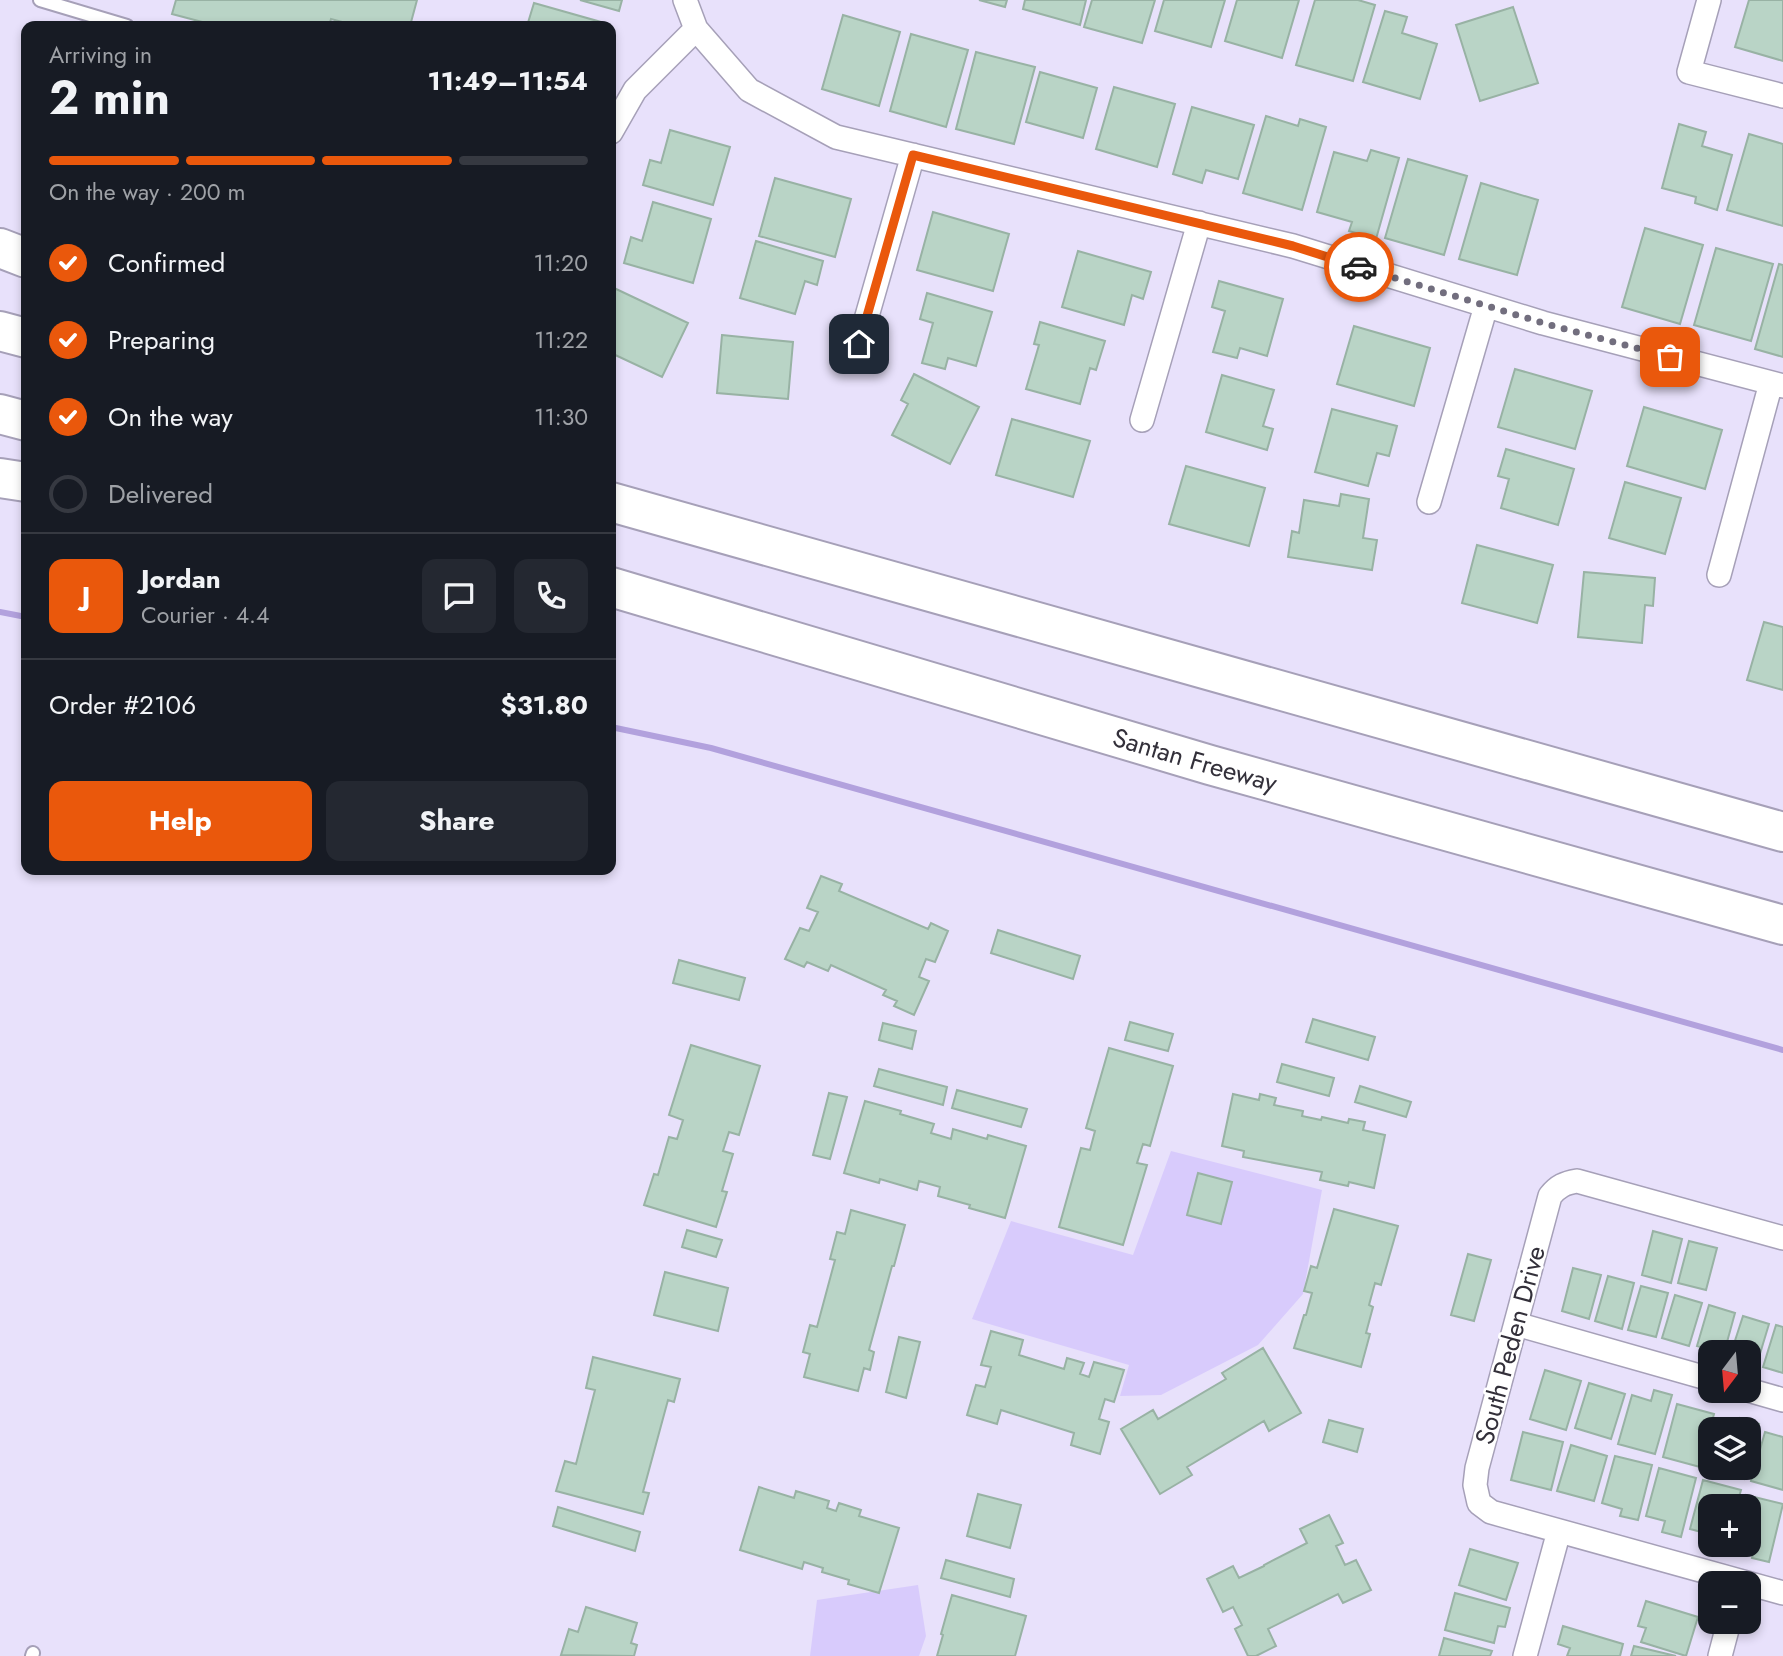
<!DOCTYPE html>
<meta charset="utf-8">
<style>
:root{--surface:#171b24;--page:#242831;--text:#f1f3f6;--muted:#9ea1a6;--line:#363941;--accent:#ea580c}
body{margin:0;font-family:Jost,sans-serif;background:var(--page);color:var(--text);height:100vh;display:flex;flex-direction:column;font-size:26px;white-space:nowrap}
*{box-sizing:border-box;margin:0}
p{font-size:23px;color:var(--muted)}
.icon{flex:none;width:38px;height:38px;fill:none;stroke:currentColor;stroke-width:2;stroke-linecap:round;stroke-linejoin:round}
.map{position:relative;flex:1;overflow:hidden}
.sheet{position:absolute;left:21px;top:21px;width:595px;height:854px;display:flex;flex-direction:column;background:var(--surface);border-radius:14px;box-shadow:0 4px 10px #0003}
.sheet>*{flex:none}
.needle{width:46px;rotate:196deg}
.fabs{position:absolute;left:1698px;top:1340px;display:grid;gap:14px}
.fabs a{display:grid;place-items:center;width:63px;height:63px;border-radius:14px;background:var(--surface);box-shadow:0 4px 10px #0003;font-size:35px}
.pin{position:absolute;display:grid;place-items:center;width:60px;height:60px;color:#fff;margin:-30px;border-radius:14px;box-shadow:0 4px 10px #0006}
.courier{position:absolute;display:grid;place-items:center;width:70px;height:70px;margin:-35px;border:5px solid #ea580c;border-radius:50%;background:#fff;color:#222;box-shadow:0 2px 9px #0007}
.summary em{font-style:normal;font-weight:700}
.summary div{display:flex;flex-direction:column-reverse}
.summary{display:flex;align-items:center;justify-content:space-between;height:119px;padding:0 28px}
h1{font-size:46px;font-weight:700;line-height:52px}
.bar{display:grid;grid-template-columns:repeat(4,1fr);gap:10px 7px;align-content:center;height:84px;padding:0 28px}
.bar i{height:9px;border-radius:5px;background:var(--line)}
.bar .active{background:var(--accent)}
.bar p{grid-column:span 4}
.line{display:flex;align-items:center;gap:18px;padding:0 28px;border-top:2px solid var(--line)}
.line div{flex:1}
.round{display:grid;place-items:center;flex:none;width:74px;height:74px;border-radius:14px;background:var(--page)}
ol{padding:0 28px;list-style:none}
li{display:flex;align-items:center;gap:21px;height:77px}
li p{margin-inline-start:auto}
li .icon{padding:7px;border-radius:50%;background:var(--accent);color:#fff;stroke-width:4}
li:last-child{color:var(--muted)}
li i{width:38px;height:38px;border:4px solid var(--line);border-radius:50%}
.action{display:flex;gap:14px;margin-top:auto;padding:14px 28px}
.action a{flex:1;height:80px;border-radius:14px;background:var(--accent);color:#fff;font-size:28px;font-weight:700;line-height:80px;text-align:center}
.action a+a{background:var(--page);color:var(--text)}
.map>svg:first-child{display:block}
.green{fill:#d8cbfc}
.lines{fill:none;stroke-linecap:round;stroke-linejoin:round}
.stream{stroke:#b2a1dd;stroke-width:6}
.building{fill:#b9d4c6;stroke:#98b2a4;stroke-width:2}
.service-casing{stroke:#a6a0b8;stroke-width:16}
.minor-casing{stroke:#a6a0b8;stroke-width:26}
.motorway-casing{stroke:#a6a0b8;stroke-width:42}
.service{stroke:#fff;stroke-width:12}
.minor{stroke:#fff;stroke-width:23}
.motorway{stroke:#fff;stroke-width:38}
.done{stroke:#726e7e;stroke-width:7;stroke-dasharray:0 12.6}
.route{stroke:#ea580c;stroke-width:9}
.labels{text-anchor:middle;stroke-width:5;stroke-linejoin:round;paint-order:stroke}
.street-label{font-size:26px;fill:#33303a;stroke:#fff}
</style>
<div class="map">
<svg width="1783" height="1656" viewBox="0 0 1783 1656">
<rect width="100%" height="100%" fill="#e8e1fb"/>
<path class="green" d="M 1171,1151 L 1322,1190 L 1303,1294 L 1258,1345 L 1161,1395 L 1120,1396 L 1129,1365 L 972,1319 L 1011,1221 L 1133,1255 Z
M 918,1585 L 926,1636 L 919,1656 L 810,1656 L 817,1600 Z"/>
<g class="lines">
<path class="stream" d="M 0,612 L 26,617
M 611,727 L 711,748 L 1783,1050"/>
</g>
<path class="building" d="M 176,0 L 417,0 L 410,26 L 357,26 L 331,19 L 329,26 L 291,26 L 289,24 L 285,26 L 205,26 L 206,23 L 172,14 Z
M 580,0 L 622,0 L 619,11 Z
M 979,0 L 1007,0 L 1005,7 Z
M 1025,0 L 1086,0 L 1080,25 L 1023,9 Z
M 1092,0 L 1155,0 L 1142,43 L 1084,27 Z
M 1164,0 L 1225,0 L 1211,47 L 1155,31 Z
M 1237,0 L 1299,0 L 1282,58 L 1225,41 Z
M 1315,0 L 1358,0 L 1375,5 L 1353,81 L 1296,65 Z
M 1749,0 L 1783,0 L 1783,61 L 1735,47 Z
M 534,3 L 608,24 L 607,26 L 527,26 Z
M 1513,7 L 1538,83 L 1480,101 L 1456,25 Z
M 1385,11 L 1407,17 L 1402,33 L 1437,44 L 1420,99 L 1363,82 Z
M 843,15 L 900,32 L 879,106 L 822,89 Z
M 911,34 L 968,50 L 946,127 L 890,111 Z
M 976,52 L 1035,67 L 1014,144 L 956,129 Z
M 1040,72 L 1097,88 L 1083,138 L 1026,122 Z
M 1114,87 L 1175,104 L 1157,167 L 1096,149 Z
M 1192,107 L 1254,125 L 1238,179 L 1206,170 L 1202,183 L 1173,174 Z
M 1266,116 L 1298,126 L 1300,119 L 1326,127 L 1302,210 L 1243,193 Z
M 1679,124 L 1706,132 L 1702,146 L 1732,155 L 1717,210 L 1695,203 L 1696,197 L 1662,188 Z
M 670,130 L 730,147 L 713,205 L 643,185 L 650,160 L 661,163 Z
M 1749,134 L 1783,144 L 1783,226 L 1727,210 Z
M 1371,150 L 1399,158 L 1376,239 L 1349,231 L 1352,222 L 1317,212 L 1334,152 L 1367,161 Z
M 1408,159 L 1467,176 L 1444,255 L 1385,238 Z
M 775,178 L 851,199 L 835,257 L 759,236 Z
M 1481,183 L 1538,200 L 1517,275 L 1459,259 Z
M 653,202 L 711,219 L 693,283 L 624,263 L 631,237 L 642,241 Z
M 933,212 L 1009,234 L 993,291 L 917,270 Z
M 1645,228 L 1703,245 L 1680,324 L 1622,307 Z
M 756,241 L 823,261 L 817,285 L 805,281 L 795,314 L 740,298 Z
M 1716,248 L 1773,264 L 1751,341 L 1694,325 Z
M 1078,251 L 1151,272 L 1143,299 L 1132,295 L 1124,325 L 1062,307 Z
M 1779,264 L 1783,265 L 1783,357 L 1755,349 Z
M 1219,281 L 1283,299 L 1267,356 L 1240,348 L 1237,358 L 1213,352 L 1225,311 L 1212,307 Z
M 614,288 L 688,323 L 662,377 L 611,353 L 611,295 Z
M 927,293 L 992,312 L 976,366 L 948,358 L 945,369 L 922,363 L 933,323 L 920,319 Z
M 1040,322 L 1105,341 L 1096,370 L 1090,368 L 1080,404 L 1026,389 L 1039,345 L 1034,344 Z
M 1354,326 L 1430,348 L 1414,406 L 1337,384 Z
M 722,335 L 793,342 L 788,399 L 717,393 Z
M 1515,369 L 1592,391 L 1575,449 L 1498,427 Z
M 914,374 L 979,407 L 950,464 L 892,435 L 908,404 L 901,400 Z
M 1222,375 L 1274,390 L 1263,426 L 1273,429 L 1267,450 L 1206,432 Z
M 1644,407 L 1722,430 L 1705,489 L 1627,466 Z
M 1332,409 L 1397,426 L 1389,456 L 1377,453 L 1368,486 L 1315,472 Z
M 1012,419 L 1090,441 L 1073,497 L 996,475 Z
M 1506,449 L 1574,469 L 1558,525 L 1501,508 L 1509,479 L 1498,476 Z
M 1186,466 L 1265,488 L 1249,546 L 1169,524 Z
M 1625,482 L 1681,498 L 1665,554 L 1609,538 Z
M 1341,494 L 1369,499 L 1363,538 L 1377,540 L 1372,570 L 1288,557 L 1292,531 L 1299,533 L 1304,500 L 1339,506 Z
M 1477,545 L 1553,565 L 1537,623 L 1462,603 Z
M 1584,572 L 1655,578 L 1653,606 L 1645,605 L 1642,643 L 1578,637 Z
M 1764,622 L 1783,627 L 1783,690 L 1747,680 Z
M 821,876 L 842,884 L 839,891 L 928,929 L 931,923 L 948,931 L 935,962 L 926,959 L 919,977 L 929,981 L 914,1015 L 894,1006 L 897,1001 L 883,995 L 886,990 L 831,965 L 828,971 L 807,962 L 804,967 L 785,959 L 800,928 L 809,931 L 818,912 L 807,908 Z
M 998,930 L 1080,956 L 1073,979 L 991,953 Z
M 679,960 L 745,978 L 739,1000 L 673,983 Z
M 1313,1019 L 1375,1037 L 1368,1060 L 1306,1042 Z
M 1130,1022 L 1173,1034 L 1168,1051 L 1125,1040 Z
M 883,1023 L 916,1031 L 912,1049 L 879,1040 Z
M 691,1045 L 760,1066 L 739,1135 L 729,1132 L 723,1151 L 733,1154 L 722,1191 L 727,1192 L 716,1227 L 644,1205 L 654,1174 L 658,1175 L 669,1137 L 677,1139 L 683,1120 L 669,1115 Z
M 1109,1048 L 1173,1066 L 1150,1146 L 1143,1144 L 1137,1163 L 1147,1165 L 1123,1245 L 1059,1227 L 1081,1148 L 1090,1150 L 1095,1131 L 1086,1128 Z
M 1282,1064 L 1334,1078 L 1329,1096 L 1277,1082 Z
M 879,1069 L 947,1087 L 943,1105 L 874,1086 Z
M 1360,1086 L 1411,1102 L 1406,1117 L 1355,1102 Z
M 957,1090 L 1027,1109 L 1021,1127 L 952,1108 Z
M 829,1093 L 847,1097 L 830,1159 L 813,1155 Z
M 1233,1094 L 1259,1100 L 1260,1094 L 1276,1098 L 1274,1105 L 1303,1111 L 1302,1116 L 1321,1120 L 1322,1117 L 1348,1123 L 1349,1119 L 1365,1122 L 1363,1130 L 1385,1135 L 1374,1188 L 1349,1182 L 1348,1186 L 1320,1180 L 1322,1172 L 1243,1157 L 1244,1151 L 1222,1146 Z
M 865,1101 L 901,1111 L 900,1114 L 934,1124 L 931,1133 L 951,1139 L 953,1129 L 987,1139 L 988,1135 L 1026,1146 L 1005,1218 L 969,1208 L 970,1205 L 938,1196 L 940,1187 L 919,1181 L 917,1190 L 880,1179 L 879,1183 L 844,1173 Z
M 1198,1173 L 1232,1182 L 1221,1224 L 1187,1215 Z
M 1334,1209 L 1398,1226 L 1381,1285 L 1375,1283 L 1369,1305 L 1373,1307 L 1366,1333 L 1370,1334 L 1361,1367 L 1294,1348 L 1304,1315 L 1306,1315 L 1312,1293 L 1304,1291 L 1311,1266 L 1317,1268 Z
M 851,1210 L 905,1225 L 894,1266 L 892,1266 L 869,1350 L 874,1352 L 870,1370 L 864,1368 L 858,1391 L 804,1377 L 810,1354 L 803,1352 L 810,1325 L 817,1327 L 835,1260 L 830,1259 L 837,1232 L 845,1234 Z
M 687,1230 L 722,1240 L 716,1257 L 682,1247 Z
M 1653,1231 L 1682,1239 L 1671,1283 L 1642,1275 Z
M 1689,1241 L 1717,1248 L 1706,1290 L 1678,1283 Z
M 1468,1254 L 1491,1260 L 1474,1321 L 1451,1315 Z
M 1573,1268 L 1601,1275 L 1589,1319 L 1562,1311 Z
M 665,1272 L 728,1288 L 718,1331 L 654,1315 Z
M 1608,1276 L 1634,1283 L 1622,1329 L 1595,1321 Z
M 1641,1286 L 1668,1293 L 1656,1337 L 1628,1330 Z
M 1675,1295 L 1702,1303 L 1689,1346 L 1662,1338 Z
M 1709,1305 L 1735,1313 L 1724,1353 L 1697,1346 Z
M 1743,1316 L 1769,1324 L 1756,1367 L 1748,1364 L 1748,1353 L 1731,1353 Z
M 1776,1325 L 1783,1327 L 1783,1373 L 1763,1367 Z
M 991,1331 L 1023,1340 L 1019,1355 L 1064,1369 L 1067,1358 L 1084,1363 L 1080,1374 L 1089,1377 L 1094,1362 L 1124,1370 L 1114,1402 L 1105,1399 L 1099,1419 L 1109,1422 L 1100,1454 L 1071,1445 L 1074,1433 L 1001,1410 L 997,1424 L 967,1415 L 976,1385 L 985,1387 L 991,1367 L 981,1365 Z
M 899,1337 L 920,1342 L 906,1398 L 886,1392 Z
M 1263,1348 L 1301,1413 L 1269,1431 L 1264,1421 L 1187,1467 L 1192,1475 L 1160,1494 L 1121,1429 L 1153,1410 L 1158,1419 L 1226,1379 L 1222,1373 Z
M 593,1357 L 680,1379 L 674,1402 L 668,1400 L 643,1492 L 649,1493 L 643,1514 L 556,1491 L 565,1461 L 576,1464 L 595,1390 L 586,1388 Z
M 1545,1370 L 1581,1381 L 1566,1430 L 1530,1419 Z
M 1589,1383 L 1625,1394 L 1611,1439 L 1575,1428 Z
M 1654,1390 L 1672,1395 L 1655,1454 L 1618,1444 L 1632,1395 L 1651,1401 Z
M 1677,1404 L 1714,1414 L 1700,1467 L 1663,1457 Z
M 1740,1418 L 1759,1424 L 1748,1465 L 1748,1430 L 1718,1430 L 1721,1420 L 1738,1425 Z
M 1329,1420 L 1363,1429 L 1357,1452 L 1323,1442 Z
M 1523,1432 L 1563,1442 L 1551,1490 L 1511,1480 Z
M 1765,1432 L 1783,1437 L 1783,1490 L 1751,1481 Z
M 1571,1445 L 1607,1456 L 1594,1501 L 1557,1491 Z
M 1615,1456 L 1652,1465 L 1638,1520 L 1620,1516 L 1622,1509 L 1602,1503 Z
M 1710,1460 L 1710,1468 L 1747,1468 L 1744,1479 L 1707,1469 Z
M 1659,1468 L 1696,1478 L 1681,1537 L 1662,1532 L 1665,1521 L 1646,1516 Z
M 1703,1480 L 1741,1490 L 1736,1507 L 1710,1507 L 1710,1545 L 1726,1545 L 1725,1550 L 1706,1545 L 1709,1534 L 1690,1529 Z
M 759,1487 L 794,1498 L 796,1491 L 829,1501 L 827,1508 L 836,1511 L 839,1503 L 861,1510 L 859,1516 L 899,1528 L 879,1593 L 848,1584 L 849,1580 L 822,1572 L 823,1568 L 804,1562 L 802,1569 L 740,1550 Z
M 978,1494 L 1021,1505 L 1010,1548 L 967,1536 Z
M 1746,1495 L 1783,1504 L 1769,1562 L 1752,1558 L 1754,1549 L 1740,1545 L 1748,1545 L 1748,1507 L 1743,1507 Z
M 558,1507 L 640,1532 L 635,1551 L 553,1526 Z
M 1329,1515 L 1343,1543 L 1336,1546 L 1345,1565 L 1356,1560 L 1371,1590 L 1343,1603 L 1338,1594 L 1268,1629 L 1276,1646 L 1256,1656 L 1248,1656 L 1235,1629 L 1242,1625 L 1233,1607 L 1223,1612 L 1207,1579 L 1233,1566 L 1239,1578 L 1264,1566 L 1264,1565 L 1307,1543 L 1300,1529 Z
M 1470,1549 L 1518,1563 L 1506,1600 L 1459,1585 Z
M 946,1560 L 1014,1579 L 1010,1597 L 941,1578 Z
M 1455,1593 L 1510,1608 L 1505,1627 L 1498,1626 L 1494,1643 L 1445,1630 Z
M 952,1595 L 1026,1616 L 1015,1656 L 937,1656 L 943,1635 L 941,1634 Z
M 1646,1601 L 1698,1617 L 1686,1656 L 1641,1642 L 1646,1628 L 1638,1626 Z
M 586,1607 L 637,1623 L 631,1643 L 637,1645 L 634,1656 L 561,1655 L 569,1629 L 578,1632 Z
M 1563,1626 L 1623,1644 L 1620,1656 L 1567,1656 L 1570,1648 L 1558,1644 Z
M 1444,1638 L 1492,1651 L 1490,1656 L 1439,1656 Z
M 1634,1646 L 1676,1656 L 1631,1656 Z"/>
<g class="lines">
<defs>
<path id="service" d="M 40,0 L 127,26
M 32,1656 L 33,1653"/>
<path id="minor" d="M 685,0 L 696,29 L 749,90 L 836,137 L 1293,246 L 1543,323 L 1783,386
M 1709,0 L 1689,72 L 1783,96
M 611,132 L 635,90 L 696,29
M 859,344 L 913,155
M 1142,420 L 1199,223
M 1429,502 L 1486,306
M 1719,575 L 1771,383
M 1783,1238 L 1577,1181 C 1565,1183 1558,1186 1550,1196 L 1477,1468 L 1475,1485 L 1479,1503 L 1491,1512 L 1783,1593
M 1516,1324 L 1710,1379
M 1748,1390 L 1783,1400
M 1525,1656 L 1559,1531
M 1720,1656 L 1729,1622"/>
<g id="motorway">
<path d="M 0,248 L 26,258"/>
<path d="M 0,331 L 26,338"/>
<path d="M 0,414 L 26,421"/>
<path d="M 0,478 L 26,482"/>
<path d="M 611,502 L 1783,832"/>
<path id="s1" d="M 611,587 L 1210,765 L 1783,925"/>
</g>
</defs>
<use href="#service" class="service-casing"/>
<use href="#minor" class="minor-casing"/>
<use href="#motorway" class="motorway-casing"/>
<use href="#service" class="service"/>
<use href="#minor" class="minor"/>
<use href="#motorway" class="motorway"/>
</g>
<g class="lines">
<path class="done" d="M 1359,267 L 1543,323 L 1670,357"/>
<path class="route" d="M 859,344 L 913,155 L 1293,246 L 1359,267"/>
</g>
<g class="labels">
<g class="street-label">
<text dy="9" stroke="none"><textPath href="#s1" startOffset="609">Santan Freeway</textPath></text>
<text transform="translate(1510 1345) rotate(-75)" y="9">South Peden Drive</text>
</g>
</g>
</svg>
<div class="fabs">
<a><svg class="needle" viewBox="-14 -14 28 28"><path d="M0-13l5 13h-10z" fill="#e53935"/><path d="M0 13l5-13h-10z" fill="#9ea1a6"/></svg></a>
<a><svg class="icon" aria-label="layers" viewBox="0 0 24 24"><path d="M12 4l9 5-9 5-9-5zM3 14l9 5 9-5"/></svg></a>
<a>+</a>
<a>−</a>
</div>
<div class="pin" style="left:1670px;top:357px;background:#ea580c"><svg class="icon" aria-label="bag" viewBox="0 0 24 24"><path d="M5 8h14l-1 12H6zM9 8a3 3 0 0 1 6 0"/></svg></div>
<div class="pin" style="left:859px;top:344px;background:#1f2937"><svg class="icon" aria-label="home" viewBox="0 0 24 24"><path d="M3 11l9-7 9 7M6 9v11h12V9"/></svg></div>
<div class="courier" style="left:1359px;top:267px"><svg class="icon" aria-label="car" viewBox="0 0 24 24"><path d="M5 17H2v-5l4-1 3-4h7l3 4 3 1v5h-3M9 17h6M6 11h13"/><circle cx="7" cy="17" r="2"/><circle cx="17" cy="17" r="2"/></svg></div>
<section class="sheet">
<div class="summary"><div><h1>2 min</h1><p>Arriving in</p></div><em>11:49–11:54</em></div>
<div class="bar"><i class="active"></i><i class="active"></i><i class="active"></i><i></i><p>On the way · 200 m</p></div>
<ol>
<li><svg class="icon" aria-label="check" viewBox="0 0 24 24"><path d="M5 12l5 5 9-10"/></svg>Confirmed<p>11:20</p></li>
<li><svg class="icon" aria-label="check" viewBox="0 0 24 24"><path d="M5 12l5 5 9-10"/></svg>Preparing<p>11:22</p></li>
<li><svg class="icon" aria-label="check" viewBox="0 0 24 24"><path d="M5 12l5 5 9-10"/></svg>On the way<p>11:30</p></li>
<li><i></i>Delivered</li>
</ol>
<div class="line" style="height:126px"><b class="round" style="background:var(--accent);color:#fff">J</b><div><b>Jordan</b><p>Courier · 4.4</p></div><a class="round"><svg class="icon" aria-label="chat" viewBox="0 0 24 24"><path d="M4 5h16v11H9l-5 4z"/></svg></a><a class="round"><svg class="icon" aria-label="phone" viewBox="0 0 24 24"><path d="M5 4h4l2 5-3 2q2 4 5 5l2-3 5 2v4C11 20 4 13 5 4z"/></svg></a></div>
<div class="line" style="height:91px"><div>Order #2106</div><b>$31.80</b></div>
<div class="action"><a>Help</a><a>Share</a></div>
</section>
</div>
